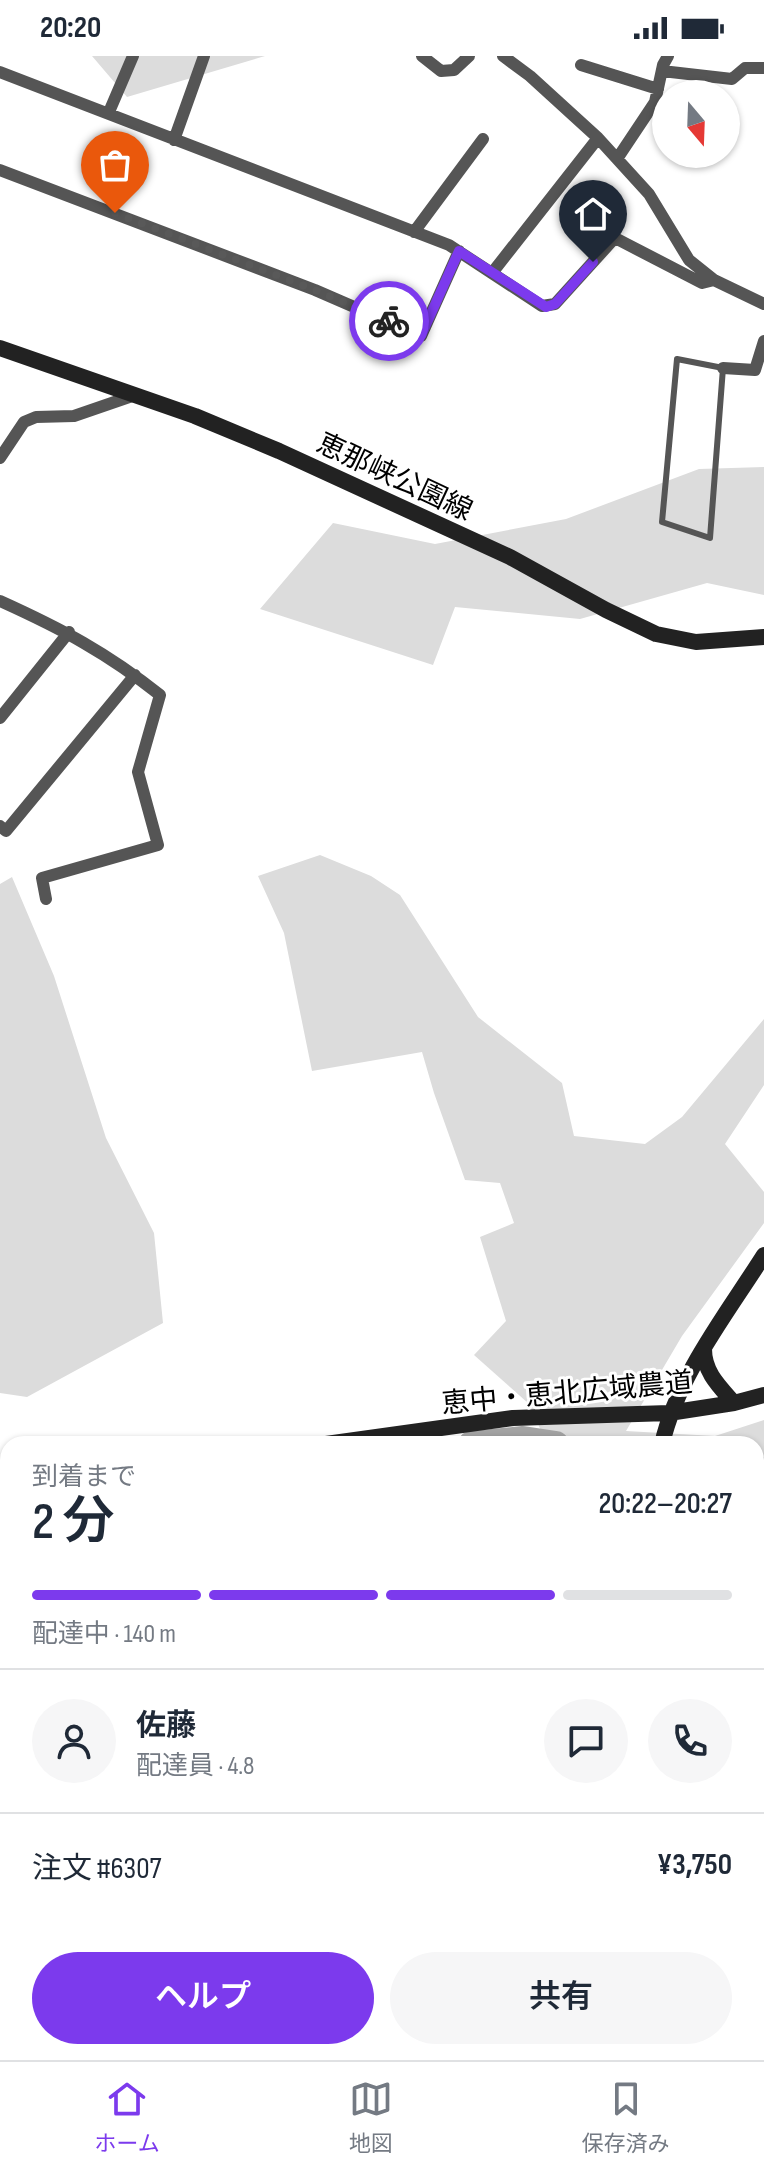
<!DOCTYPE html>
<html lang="ja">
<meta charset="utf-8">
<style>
:root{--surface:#fff;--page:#f6f6f7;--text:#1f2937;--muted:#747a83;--line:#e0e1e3;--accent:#7c3aed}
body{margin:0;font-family:"Sofia Sans Condensed","Noto Sans JP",sans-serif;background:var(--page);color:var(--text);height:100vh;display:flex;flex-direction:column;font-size:30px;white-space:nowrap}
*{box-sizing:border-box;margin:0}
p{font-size:26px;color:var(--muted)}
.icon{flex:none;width:44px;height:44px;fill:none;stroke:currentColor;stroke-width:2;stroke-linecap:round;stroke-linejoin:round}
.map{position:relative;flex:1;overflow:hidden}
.side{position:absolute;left:0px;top:1380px;width:764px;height:624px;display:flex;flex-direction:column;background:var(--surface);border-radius:24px 24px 0 0;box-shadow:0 2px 6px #0004}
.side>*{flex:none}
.needle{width:52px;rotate:161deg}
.buttons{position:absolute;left:652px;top:24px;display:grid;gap:16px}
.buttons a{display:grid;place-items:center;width:88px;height:88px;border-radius:50%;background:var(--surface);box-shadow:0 2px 6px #0004;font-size:40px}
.pin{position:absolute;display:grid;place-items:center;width:68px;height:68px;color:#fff;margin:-82px -34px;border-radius:50% 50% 50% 0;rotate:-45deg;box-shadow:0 0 8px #0007}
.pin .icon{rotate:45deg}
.courier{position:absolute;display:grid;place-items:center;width:80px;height:80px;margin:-40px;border:6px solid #7c3aed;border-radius:50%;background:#fff;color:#222;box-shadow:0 2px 10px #0007}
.head em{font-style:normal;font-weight:600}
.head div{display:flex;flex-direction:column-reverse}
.head{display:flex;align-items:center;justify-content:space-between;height:136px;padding:0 32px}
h1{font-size:52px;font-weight:600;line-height:60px}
.bar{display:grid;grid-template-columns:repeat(4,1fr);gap:12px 8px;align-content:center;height:96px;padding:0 32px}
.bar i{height:10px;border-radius:6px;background:var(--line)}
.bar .current{background:var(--accent)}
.bar p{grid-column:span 4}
.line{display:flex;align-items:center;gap:20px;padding:0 32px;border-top:2px solid var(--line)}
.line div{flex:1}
.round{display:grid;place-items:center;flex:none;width:84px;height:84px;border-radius:42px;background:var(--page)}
.cta{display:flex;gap:16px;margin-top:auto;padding:16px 32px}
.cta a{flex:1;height:92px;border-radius:48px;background:var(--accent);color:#fff;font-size:32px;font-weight:600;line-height:92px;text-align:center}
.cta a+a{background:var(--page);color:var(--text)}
.status{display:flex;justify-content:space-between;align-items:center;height:56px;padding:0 40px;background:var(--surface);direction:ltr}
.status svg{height:22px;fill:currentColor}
.tabs{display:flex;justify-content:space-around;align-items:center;height:112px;border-top:2px solid var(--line);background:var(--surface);font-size:22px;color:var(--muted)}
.tabs a{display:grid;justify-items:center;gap:4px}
.tabs .current{color:var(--accent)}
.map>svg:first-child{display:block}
.green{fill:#dcdcdc}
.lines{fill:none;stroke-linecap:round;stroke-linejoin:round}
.river{stroke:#a3a3a3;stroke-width:26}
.lane{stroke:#555;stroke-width:6}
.street{stroke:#555;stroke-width:12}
.secondary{stroke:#222;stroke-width:16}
.done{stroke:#595959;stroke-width:8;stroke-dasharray:0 14.4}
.route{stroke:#7c3aed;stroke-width:10}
.labels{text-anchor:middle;stroke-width:6;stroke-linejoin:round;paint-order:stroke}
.street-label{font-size:28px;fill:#000;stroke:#fff}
</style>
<div class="status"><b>20:20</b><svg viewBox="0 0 49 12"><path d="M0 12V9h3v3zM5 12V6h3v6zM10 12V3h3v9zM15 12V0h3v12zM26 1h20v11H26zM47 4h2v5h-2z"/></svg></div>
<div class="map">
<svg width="764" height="2004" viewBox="0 0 764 2004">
<rect width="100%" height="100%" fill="#fff"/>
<path class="green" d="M 92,0 L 265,0 L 127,41 Z
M 764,411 L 764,539 L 707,527 L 580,563 L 455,551 L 433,609 L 260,553 L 333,467 L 435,488 L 566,463 L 699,413 Z
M 320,799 L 371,820 L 400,839 L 478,961 L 562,1027 L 574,1080 L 645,1088 L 682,1061 L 764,963 L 764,1029 L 725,1088 L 764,1136 L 764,1167 L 682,1280 L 626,1375 L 715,1380 L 764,1364 L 764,1641 L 756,1638 L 756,1388 L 547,1388 L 529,1348 L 474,1299 L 506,1265 L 480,1181 L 514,1167 L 500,1127 L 465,1124 L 434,1037 L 422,996 L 312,1015 L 284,877 L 258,820 Z
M 12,821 L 54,920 L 106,1082 L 154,1177 L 163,1267 L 27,1341 L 0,1337 L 0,828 Z
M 764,1856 L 764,2004 L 692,2004 L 688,1996 L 756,1996 L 756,1864 Z
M 110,1996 L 173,1996 L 165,2004 L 110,2004 Z
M 478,1996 L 480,2004 L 370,2004 L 369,1997 Z"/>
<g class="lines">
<path class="river" d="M 471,1388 L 523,1383 L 556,1388
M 756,1413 L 764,1414
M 0,1517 L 8,1518"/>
<path class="lane" d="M 677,303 L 723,312 L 710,482 L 662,466 Z"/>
<path class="street" d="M 422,0 L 441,15 L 454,14 L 469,0
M 503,0 L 530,20 L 598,82 L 649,138 L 689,204 L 714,224 L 764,248
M 581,9 L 658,33
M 662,15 L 732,23 L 745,12 L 764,12
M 0,16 L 449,189 L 542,250 L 555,248 L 612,185 L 617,183 L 702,227 L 714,224
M 109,56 L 133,0
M 174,84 L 204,0
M 617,103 L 655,46 L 663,9 L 668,0
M 0,114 L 315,234 L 421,280 L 459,195
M 414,176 L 483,83
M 492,217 L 598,82
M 723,312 L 755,314 L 764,285
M 0,402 L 24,366 L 36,361 L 74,360 L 135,339
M 0,545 C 62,573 107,597 160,639 L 138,716 L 158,789 L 42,822 L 46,843
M 0,662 L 69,576
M 0,770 L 6,775 L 135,619
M 756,1699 L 764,1698
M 756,1871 L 764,1875
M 0,1968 L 8,1991
M 10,1996 L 13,2004
M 283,1996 L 284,2004
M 407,1996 L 409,2004
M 669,1996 L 672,2004
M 738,1996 L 764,2004
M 47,2004 L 54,1996
M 171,2004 L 198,1996
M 547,2004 L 577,1996"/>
<path class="secondary" d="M 0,292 L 195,360 L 279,395 L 510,501 L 606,554 L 656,578 L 696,586 L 764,581
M 704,1293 C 704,1316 719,1330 734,1347
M 326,1388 L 513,1362 L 669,1357 L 734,1347 L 764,1339
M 662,1388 C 678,1319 726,1259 764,1199
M 0,1434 L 8,1433
M 756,1500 L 764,1502"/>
</g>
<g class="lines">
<path class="done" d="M 115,157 L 315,234 L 389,265"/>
<path class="route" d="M 389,265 L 421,280 L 459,195 L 546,251 L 555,248 L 593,206"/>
</g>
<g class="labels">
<g class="street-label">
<text transform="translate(395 420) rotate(25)" y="10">恵那峡公園線</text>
<text transform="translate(567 1336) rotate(-5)" y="10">恵中・恵北広域農道</text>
</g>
</g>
</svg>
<div class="buttons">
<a><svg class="needle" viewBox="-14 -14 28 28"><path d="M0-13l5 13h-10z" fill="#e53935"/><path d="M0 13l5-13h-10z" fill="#747a83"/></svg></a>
</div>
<div class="pin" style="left:115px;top:157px;background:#ea580c"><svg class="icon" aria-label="bag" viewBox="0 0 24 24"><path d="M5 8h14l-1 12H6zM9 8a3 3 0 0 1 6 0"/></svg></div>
<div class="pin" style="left:593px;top:206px;background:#1f2937"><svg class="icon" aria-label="home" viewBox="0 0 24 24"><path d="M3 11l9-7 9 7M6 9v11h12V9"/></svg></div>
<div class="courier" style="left:389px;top:265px"><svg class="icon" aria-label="bike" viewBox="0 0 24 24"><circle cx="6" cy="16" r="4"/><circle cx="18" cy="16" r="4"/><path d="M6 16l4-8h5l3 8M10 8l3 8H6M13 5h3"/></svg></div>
<section class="side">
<div class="head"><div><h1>2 分</h1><p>到着まで</p></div><em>20:22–20:27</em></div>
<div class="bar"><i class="current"></i><i class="current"></i><i class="current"></i><i></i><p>配達中 · 140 m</p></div>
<div class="line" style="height:144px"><a class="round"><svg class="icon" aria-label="person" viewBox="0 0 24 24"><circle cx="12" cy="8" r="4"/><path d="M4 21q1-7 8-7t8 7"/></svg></a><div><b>佐藤</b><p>配達員 · 4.8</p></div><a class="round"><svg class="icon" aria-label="chat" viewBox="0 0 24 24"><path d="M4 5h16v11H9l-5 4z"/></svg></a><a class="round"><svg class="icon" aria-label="phone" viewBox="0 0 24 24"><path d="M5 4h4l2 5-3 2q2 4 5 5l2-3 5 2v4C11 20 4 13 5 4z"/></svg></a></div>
<div class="line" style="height:104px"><div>注文 #6307</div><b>¥3,750</b></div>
<div class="cta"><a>ヘルプ</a><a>共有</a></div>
</section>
</div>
<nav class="tabs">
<a class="current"><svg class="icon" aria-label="home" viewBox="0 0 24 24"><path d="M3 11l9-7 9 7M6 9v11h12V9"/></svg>ホーム</a>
<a><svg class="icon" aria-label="map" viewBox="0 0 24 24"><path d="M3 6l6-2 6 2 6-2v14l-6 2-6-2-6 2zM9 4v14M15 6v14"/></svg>地図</a>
<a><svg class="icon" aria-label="saved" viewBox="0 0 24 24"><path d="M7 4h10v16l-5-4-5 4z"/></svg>保存済み</a>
</nav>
